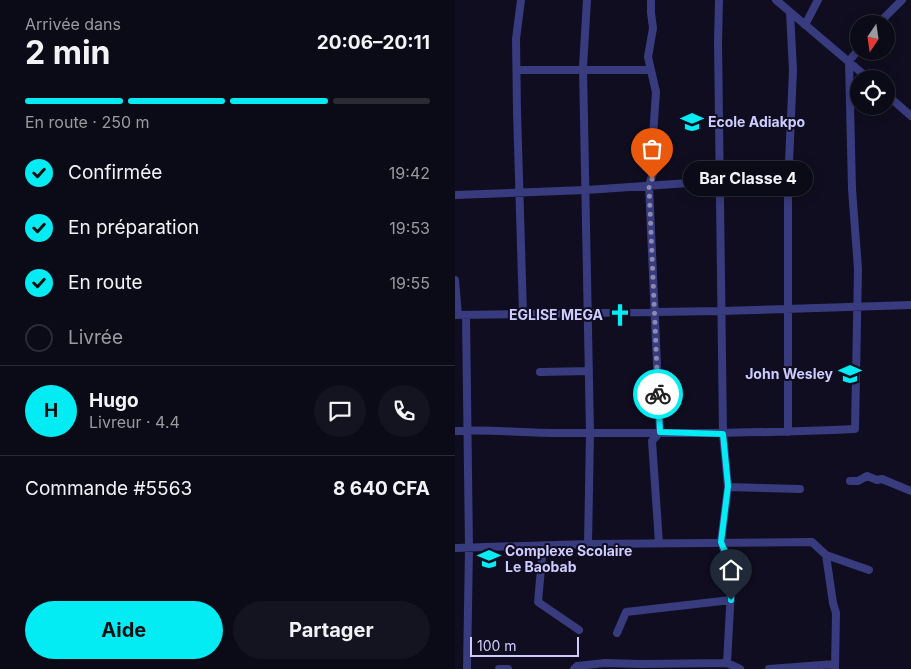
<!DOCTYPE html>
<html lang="fr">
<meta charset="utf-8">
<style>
:root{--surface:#0b0a17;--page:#141320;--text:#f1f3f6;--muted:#9a9aa1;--line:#2b2b36;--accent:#03ecf3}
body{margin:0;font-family:Inter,sans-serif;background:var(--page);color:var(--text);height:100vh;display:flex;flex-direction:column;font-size:19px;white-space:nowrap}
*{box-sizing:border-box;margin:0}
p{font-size:16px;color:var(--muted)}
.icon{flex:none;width:28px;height:28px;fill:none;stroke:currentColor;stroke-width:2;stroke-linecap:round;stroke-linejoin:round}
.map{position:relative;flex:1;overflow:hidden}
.details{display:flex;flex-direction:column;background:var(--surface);width:455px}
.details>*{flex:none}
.needle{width:32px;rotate:193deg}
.controls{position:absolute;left:395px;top:15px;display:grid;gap:10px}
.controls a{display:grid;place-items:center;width:45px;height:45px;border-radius:50%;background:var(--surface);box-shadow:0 2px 12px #0003,0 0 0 1px var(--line);font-size:25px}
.scale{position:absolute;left:15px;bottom:12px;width:109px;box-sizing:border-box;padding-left:5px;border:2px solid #ceccfe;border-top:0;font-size:14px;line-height:18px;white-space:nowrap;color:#ceccfe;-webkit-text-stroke:4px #0f0d1f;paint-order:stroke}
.pin{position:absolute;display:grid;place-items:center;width:42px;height:42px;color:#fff;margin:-51px -21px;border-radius:50% 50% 50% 0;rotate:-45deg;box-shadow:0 0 5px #0007}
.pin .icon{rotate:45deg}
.courier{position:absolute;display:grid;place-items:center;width:50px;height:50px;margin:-25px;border:4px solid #03ecf3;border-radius:50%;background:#fff;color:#222;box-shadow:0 1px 6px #0007}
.bubble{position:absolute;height:35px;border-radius:18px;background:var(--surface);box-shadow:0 2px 12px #0003,0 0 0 1px var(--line);font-size:16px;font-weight:700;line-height:35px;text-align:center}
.headline em{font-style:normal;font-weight:700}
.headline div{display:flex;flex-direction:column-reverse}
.headline{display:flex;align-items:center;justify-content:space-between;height:85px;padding:0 25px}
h1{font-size:32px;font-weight:700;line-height:38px}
.bar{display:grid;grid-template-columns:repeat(4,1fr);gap:8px 5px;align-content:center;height:60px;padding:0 25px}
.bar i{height:6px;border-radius:4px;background:var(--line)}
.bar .selected{background:var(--accent)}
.bar p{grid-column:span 4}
.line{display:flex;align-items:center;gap:12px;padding:0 25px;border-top:1px solid var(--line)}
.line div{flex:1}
.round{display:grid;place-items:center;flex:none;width:52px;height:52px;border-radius:26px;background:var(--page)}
ol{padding:0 25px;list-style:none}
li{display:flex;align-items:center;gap:15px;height:55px}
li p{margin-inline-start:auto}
li .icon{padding:5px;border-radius:50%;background:var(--accent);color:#111;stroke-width:4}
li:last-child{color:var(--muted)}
li i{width:28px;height:28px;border:2px solid var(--line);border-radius:50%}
.cta{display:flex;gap:10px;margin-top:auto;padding:10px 25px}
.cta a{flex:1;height:58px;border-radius:30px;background:var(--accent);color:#111;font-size:20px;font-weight:700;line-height:58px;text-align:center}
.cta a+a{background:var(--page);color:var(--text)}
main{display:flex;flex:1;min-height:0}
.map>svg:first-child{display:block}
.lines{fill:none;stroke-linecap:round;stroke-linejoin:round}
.street{stroke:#383b7e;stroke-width:8}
.done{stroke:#8b89b0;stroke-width:5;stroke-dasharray:0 9}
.route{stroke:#03ecf3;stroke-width:6}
.labels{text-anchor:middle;stroke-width:4;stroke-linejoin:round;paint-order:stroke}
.poi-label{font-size:14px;font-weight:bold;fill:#ceccfe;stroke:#0f0d1f;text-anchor:start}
</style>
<main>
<section class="details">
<div class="headline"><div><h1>2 min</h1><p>Arrivée dans</p></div><em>20:06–20:11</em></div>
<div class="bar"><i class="selected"></i><i class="selected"></i><i class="selected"></i><i></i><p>En route · 250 m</p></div>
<ol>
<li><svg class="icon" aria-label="check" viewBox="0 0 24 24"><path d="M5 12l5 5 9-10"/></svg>Confirmée<p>19:42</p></li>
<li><svg class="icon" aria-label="check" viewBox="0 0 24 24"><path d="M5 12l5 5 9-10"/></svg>En préparation<p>19:53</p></li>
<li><svg class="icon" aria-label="check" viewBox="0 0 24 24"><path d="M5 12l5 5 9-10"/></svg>En route<p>19:55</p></li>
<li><i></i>Livrée</li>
</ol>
<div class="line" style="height:90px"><b class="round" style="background:var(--accent);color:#111">H</b><div><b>Hugo</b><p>Livreur · 4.4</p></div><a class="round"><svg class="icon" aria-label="chat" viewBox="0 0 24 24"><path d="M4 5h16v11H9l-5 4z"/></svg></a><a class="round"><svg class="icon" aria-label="phone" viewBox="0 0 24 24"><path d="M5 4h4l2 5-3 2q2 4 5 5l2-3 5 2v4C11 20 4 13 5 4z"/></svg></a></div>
<div class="line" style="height:65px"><div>Commande #5563</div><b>8 640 CFA</b></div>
<div class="cta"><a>Aide</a><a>Partager</a></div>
</section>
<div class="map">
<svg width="456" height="669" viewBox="0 0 456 669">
<rect width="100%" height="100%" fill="#0f0d1f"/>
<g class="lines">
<path class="street" d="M 66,0 L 61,39 L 62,111 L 68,314
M 132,0 L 128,67 L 135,433 L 133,544
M 196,0 L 196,13 L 198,28 L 193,57 L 201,92 L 198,136 L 199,170 L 194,185 L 205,432 L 197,441 L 204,543
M 264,0 L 263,42 L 268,434 L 273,487 L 266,542 L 277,571 L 272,663
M 321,0 L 414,79
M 423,24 L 447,0
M 350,25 L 363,0
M 62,70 L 195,70
M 431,94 L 456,116
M 0,195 L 131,190 L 264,181
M 0,280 L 3,315
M 0,315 L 266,311 L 456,305
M 11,315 L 14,548 L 12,669
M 85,372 L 134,371
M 0,431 C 34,429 68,433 103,433 C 202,433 301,434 400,429 L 403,269 L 397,189 L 394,61 L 404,49
M 333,432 L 333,186 L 338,70 L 335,12
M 395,481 L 403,481 L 412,476 L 422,480 L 427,479 L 456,491
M 273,487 L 345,489
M 88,546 L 83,602 L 124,630
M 0,548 L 133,544 L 357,542 L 371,555 L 414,570
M 371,555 L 378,603 L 381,613 L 380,669
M 162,633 L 171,612 L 276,600
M 44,669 L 53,669
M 119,669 L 122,666 L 150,663 L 186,664 L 272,663 L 285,669
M 314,669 L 380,664"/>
</g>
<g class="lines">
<path class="done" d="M 197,179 L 194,186 L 203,394"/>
<path class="route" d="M 203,394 L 205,432 L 268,434 L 273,486 L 266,542 L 278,571 L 276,600"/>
</g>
<defs>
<symbol id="school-bare" viewBox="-9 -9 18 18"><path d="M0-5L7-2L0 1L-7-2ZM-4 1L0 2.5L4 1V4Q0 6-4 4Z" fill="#03ecf3" stroke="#0f0d1f" stroke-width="2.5" paint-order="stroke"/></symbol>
<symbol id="church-bare" viewBox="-9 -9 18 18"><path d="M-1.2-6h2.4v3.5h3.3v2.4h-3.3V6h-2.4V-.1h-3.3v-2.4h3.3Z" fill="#03ecf3" stroke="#0f0d1f" stroke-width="2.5" paint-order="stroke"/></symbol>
</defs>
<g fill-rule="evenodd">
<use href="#school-bare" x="221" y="106" width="32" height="32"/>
<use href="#church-bare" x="149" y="299" width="32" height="32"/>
<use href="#school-bare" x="379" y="358" width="32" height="32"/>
<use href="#school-bare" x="18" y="543" width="32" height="32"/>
</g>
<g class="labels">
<g class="poi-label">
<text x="253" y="127">Ecole Adiakpo</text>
<text x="148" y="320" text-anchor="end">EGLISE MEGA</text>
<text x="378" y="379" text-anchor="end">John Wesley</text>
<text x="50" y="556">Complexe Scolaire<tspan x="50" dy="16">Le Baobab</tspan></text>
</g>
</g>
</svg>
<div class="controls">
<a><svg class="needle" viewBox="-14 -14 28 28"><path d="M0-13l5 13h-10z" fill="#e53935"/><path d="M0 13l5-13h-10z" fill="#9a9aa1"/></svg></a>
<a><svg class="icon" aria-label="locate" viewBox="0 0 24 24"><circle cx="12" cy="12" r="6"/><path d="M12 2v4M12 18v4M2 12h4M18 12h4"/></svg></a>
</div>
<div class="scale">100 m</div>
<div class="pin" style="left:197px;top:179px;background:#ea580c"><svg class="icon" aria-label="bag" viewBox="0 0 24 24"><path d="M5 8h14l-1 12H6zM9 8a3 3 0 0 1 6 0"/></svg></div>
<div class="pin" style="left:276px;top:600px;background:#1f2937"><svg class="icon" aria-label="home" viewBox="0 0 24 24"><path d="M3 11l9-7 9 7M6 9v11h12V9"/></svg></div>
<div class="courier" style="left:203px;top:394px"><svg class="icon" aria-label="bike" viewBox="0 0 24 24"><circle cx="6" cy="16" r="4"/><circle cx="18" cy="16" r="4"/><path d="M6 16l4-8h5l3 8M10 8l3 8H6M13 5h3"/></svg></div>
<div class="bubble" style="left:228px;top:161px;width:130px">Bar Classe 4</div>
</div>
</main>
